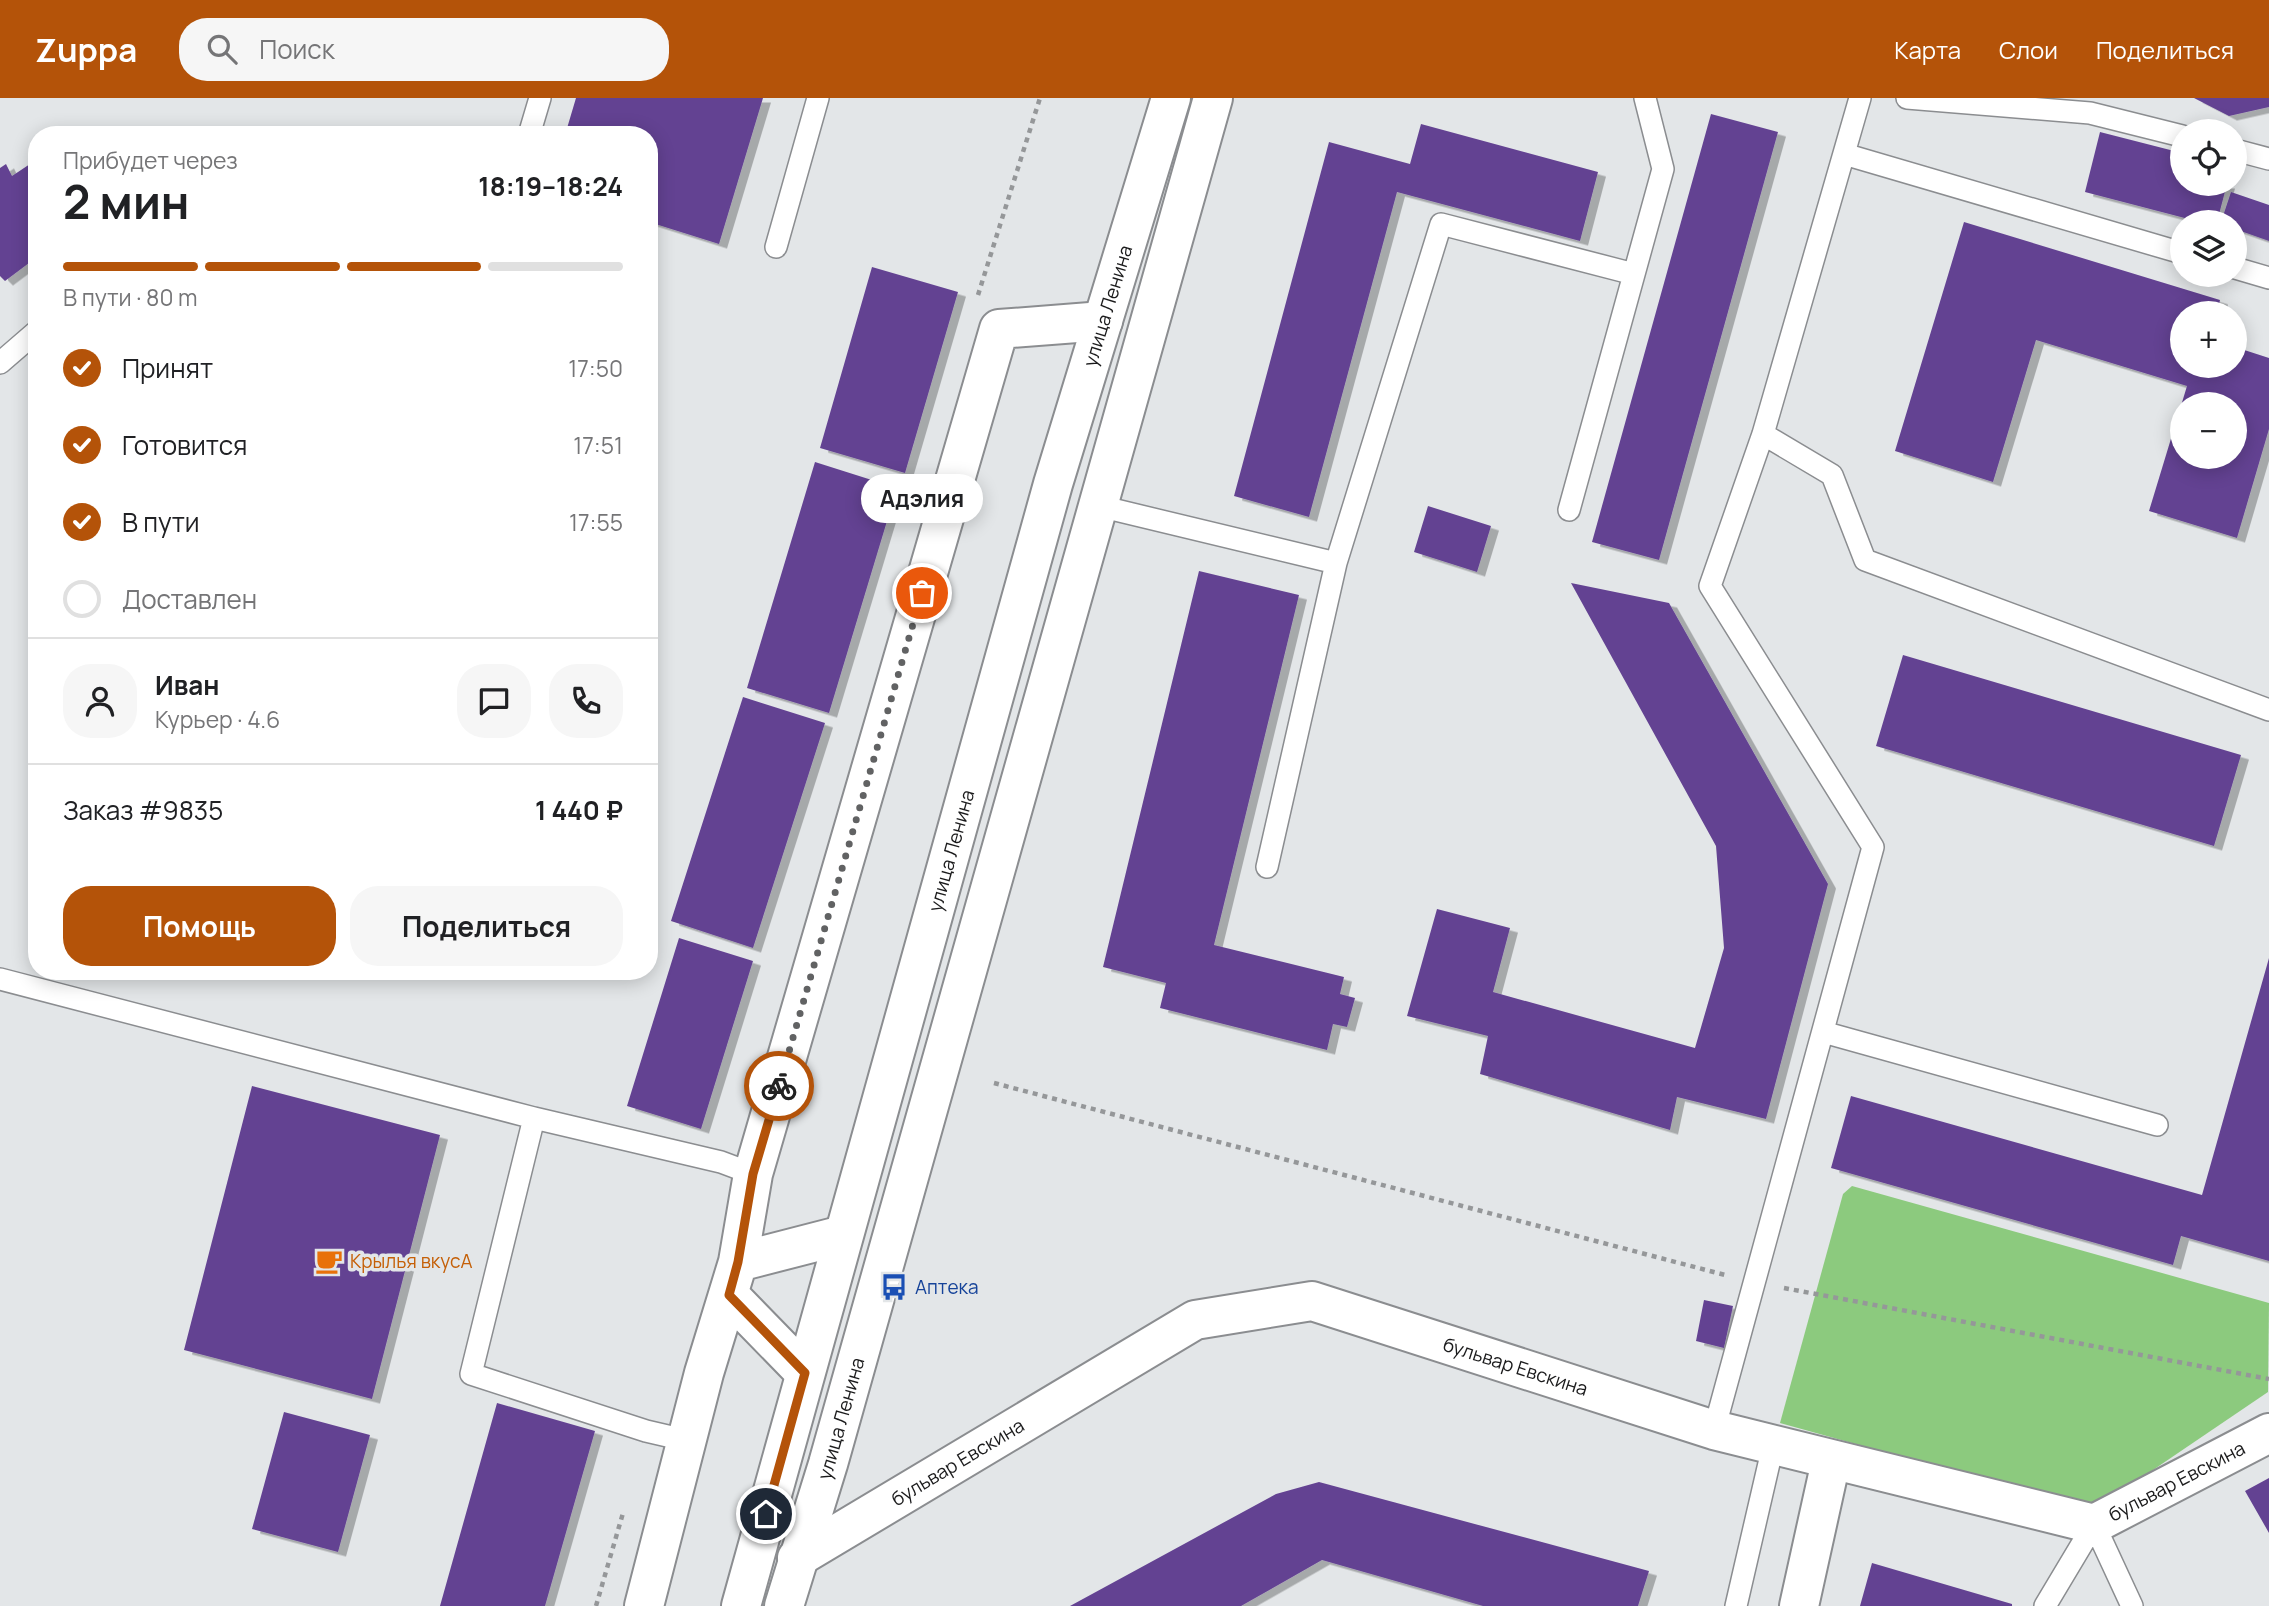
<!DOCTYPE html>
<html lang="ru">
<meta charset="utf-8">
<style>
:root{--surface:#fff;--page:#f6f6f6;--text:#202124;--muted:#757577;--line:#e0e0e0;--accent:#b45309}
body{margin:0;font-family:Manrope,sans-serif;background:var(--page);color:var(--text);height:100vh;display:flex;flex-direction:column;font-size:26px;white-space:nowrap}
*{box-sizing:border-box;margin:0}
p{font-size:23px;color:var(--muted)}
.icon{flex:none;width:38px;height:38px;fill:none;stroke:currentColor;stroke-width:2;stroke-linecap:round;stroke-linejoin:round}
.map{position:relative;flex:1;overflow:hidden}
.side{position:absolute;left:28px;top:28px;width:630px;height:854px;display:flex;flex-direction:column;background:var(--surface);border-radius:28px;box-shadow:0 4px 18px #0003}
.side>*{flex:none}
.controls{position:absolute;left:2170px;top:21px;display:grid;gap:14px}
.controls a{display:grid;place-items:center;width:77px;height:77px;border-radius:50%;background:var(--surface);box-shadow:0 4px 18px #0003;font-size:35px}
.pin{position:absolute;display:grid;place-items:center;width:60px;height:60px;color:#fff;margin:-30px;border:4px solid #fff;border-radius:50%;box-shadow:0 2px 7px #0007}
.courier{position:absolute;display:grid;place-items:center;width:70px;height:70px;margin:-35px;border:5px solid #b45309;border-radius:50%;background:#fff;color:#222;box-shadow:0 2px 9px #0007}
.bubble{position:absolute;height:49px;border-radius:24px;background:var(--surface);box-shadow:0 4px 18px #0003;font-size:23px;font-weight:700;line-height:49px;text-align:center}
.overview em{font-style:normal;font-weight:700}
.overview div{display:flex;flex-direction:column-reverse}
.overview{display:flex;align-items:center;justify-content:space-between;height:119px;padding:0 35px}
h1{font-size:46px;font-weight:700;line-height:52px}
.bar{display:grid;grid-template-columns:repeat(4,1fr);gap:10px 7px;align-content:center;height:84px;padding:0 35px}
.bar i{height:9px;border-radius:5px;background:var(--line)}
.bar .active{background:var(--accent)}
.bar p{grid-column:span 4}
.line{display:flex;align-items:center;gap:18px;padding:0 35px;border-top:2px solid var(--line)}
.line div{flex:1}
.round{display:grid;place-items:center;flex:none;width:74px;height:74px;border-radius:28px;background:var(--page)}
ol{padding:0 35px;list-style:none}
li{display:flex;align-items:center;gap:21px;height:77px}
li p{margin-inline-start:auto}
li .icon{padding:7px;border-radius:50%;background:var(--accent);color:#fff;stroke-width:4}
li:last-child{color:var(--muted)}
li i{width:38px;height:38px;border:4px solid var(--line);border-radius:50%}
.action{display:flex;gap:14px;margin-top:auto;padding:14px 35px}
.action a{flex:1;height:80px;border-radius:28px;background:var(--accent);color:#fff;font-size:28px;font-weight:700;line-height:80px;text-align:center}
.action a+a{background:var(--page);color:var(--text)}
header{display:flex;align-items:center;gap:42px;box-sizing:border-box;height:98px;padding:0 35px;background:var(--accent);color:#fff}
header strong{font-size:33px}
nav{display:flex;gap:38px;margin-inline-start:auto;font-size:24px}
.search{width:490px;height:63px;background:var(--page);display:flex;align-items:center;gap:18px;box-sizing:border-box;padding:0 24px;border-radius:28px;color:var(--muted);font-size:26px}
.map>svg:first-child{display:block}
.green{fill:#8cca7e}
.building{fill:#644392;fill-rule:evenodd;filter:url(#shadow)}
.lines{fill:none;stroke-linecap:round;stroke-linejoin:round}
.lane-casing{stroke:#8b8d90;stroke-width:24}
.street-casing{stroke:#8b8d90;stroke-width:42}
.secondary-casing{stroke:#8b8d90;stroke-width:42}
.path{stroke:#959799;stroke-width:4.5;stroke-dasharray:5 5;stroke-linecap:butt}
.lane{stroke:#fff;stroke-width:21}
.street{stroke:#fff;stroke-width:38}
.secondary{stroke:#fff;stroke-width:38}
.done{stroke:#616263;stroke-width:7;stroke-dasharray:0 12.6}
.route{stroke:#b45309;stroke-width:9}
.labels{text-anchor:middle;stroke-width:7;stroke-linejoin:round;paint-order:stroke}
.street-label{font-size:19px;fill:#1b1b1c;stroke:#e3e6e8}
.food-label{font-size:19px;fill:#c56008;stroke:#e3e6e8;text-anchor:start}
.transit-label{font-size:19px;fill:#164399;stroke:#e3e6e8;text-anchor:start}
</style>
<header>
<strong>Zuppa</strong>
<div class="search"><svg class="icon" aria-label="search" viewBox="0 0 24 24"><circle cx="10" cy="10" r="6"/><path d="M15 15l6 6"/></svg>Поиск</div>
<nav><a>Карта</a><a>Слои</a><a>Поделиться</a></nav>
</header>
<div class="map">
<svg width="2269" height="1508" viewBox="0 0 2269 1508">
<defs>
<filter id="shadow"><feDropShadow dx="8" dy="4.5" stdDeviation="0" flood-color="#0004"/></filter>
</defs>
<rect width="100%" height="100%" fill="#e3e6e8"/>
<path class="green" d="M 1852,1088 L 2269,1205 L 2268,1294 L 2094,1412 L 1780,1325 L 1843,1096 Z"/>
<path class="building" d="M 576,0 L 763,0 L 719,146 L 649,124 L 649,37 L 565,37 Z
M 2194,0 L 2269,0 L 2269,9 L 2229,18 Z
M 1711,16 L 1778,34 L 1659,462 L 1592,444 Z
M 1421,26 L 1598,74 L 1580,143 L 1397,94 L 1309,419 L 1234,398 L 1329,44 L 1410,66 Z
M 2100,34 L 2182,55 L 2182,86 L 2227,86 L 2217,124 L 2200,124 L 2085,94 Z
M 6,66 L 12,78 L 30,66 L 37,79 L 37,159 L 5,183 L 0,178 L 0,70 Z
M 2231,94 L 2269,107 L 2269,143 L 2235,131 L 2235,124 L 2221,124 Z
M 1964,124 L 2220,202 L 2217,215 L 2182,215 L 2182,268 L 2235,268 L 2235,249 L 2269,260 L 2269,331 L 2237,440 L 2149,413 L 2187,288 L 2036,242 L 1993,384 L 1895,353 ZM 2182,306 L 2235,306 L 2235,359 L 2182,359 Z
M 872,169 L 958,194 L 905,375 L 820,350 Z
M 815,364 L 897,390 L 829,615 L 747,590 Z
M 1428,408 L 1491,428 L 1477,474 L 1414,454 Z
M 1199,473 L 1299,497 L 1214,847 L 1344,879 L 1340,896 L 1355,900 L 1347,929 L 1333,926 L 1327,952 L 1160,910 L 1166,885 L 1103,869 Z
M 1571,485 L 1669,505 L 1828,786 L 1766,1021 L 1677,999 L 1670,1032 L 1480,976 L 1488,938 L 1407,918 L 1437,811 L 1510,830 L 1493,894 L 1695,950 L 1724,850 L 1716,748 Z
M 1903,557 L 2241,657 L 2214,748 L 1876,648 Z
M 743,599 L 825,625 L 753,850 L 671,823 Z
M 679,840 L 753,863 L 701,1031 L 627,1008 Z
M 2269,860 L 2269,1163 L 2181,1138 L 2173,1167 L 1831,1070 L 1851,998 L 2202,1097 Z
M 252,988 L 440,1037 L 372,1301 L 184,1252 Z
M 1704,1202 L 1733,1208 L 1724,1250 L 1696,1243 Z
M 497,1305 L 595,1333 L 545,1508 L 440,1508 Z
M 284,1314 L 370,1337 L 338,1454 L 252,1431 Z
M 2269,1380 L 2269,1435 L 2245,1393 Z
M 1319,1384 L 1649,1473 L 1638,1508 L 1483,1508 L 1322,1462 L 1241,1508 L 1070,1508 L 1276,1396 Z
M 1872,1465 L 2012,1506 L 2012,1508 L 1860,1508 Z"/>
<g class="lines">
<defs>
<path id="lane" d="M 1907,0 L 2090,15 L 2182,38
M 529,37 L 540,0
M 2235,52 L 2269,61
M 1844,56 L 2182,155
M 776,149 L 818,0
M 2235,170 L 2269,180
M 0,265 L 37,233
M 1763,336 L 1832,377 L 1865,462 L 2269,612
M 1099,408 L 1336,465 L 1441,126 L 1634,176
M 1569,412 L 1663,71 L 1645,0
M 1267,769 L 1336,465
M 0,881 L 534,1020
M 1823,934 L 2157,1027
M 1714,1332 L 1873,749 L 1710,488 L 1763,336 L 1860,0
M 689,1343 L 646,1333 L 471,1276 L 534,1020 L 721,1064 L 753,1076
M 2094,1426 L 2132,1508
M 1736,1508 L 1773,1348
M 2045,1508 L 2094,1426"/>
<path id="street" d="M 738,1164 L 843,1137
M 729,1197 L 805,1275
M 644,1508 L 704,1275 L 738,1164 L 753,1076 L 999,231 L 1103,223
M 1799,1508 L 1831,1363"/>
<g id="secondary">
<path id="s1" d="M 797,1460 L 1195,1222 L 1312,1203 L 1714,1332 L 2094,1426 L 2269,1335"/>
<path id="s2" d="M 741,1508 L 1053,386 L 1171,0"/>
<path id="s3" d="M 784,1508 L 828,1366 L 1213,0"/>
</g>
</defs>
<use href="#lane" class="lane-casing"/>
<use href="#street" class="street-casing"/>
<use href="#secondary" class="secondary-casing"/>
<path class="path" d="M 978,197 L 1040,0
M 994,985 L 1725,1177
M 1784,1190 L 2269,1281
M 596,1508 L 623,1415"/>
<use href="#lane" class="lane"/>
<use href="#street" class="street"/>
<use href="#secondary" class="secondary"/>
</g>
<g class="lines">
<path class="done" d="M 779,988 L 922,495"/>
<path class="route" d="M 766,1416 L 805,1275 L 729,1197 L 738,1164 L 753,1076 L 779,988"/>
</g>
<defs>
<symbol id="cafe-bare" viewBox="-9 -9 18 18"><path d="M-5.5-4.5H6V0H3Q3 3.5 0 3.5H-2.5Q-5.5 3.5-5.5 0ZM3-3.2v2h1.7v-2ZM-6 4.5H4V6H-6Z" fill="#e8710a" stroke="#e3e6e8" stroke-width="2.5" paint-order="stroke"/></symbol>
<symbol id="bus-bare" viewBox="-9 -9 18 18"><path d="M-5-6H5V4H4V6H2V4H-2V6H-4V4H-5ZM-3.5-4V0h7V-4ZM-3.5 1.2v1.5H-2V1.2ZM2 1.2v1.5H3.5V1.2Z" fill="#1a4fb4" stroke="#e3e6e8" stroke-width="2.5" paint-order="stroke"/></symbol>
</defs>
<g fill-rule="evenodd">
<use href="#cafe-bare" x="310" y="1144" width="38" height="38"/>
<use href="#bus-bare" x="875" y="1170" width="38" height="38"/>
</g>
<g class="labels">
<g class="street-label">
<text dy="7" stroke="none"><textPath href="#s2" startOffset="1351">улица Ленина</textPath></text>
<text dy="7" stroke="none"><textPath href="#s2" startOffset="784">улица Ленина</textPath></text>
<text dy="7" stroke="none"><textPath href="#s1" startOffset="796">бульвар Евскина</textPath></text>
<text dy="7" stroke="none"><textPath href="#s3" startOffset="196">улица Ленина</textPath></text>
<text dy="7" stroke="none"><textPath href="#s1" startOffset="187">бульвар Евскина</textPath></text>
<text dy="7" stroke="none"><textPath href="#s1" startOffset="1489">бульвар Евскина</textPath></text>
</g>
<g class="food-label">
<text x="350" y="1170">Крылья вкусА</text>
</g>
<g class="transit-label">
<text x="915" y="1196">Аптека</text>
</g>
</g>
</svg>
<div class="controls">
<a><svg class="icon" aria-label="locate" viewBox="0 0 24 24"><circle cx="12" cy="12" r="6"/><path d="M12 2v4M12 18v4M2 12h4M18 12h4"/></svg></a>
<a><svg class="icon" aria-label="layers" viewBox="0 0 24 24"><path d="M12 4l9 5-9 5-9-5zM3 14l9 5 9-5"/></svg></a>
<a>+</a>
<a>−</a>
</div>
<div class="pin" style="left:922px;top:495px;background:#ea580c"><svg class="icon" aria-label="bag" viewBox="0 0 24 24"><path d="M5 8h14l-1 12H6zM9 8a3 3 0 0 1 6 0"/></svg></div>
<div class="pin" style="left:766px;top:1416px;background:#1f2937"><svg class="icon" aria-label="home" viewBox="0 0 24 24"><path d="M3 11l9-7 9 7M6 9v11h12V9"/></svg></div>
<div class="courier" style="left:779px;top:988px"><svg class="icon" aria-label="bike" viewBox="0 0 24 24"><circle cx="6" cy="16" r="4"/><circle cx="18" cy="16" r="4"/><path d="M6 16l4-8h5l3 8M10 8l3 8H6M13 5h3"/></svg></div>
<div class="bubble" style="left:861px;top:376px;width:122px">Адэлия</div>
<section class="side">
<div class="overview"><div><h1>2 мин</h1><p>Прибудет через</p></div><em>18:19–18:24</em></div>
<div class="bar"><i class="active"></i><i class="active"></i><i class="active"></i><i></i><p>В пути · 80 m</p></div>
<ol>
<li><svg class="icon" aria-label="check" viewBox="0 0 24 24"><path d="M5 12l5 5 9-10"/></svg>Принят<p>17:50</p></li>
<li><svg class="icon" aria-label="check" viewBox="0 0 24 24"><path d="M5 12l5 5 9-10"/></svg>Готовится<p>17:51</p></li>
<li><svg class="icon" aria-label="check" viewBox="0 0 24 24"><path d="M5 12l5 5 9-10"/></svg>В пути<p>17:55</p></li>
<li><i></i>Доставлен</li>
</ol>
<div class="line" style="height:126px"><a class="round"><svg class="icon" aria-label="person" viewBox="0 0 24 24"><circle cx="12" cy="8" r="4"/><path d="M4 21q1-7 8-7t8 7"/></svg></a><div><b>Иван</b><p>Курьер · 4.6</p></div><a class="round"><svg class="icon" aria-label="chat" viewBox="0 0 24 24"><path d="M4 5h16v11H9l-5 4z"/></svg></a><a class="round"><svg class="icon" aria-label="phone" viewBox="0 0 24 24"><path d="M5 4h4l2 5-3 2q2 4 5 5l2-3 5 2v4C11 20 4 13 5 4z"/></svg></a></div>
<div class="line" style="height:91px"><div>Заказ #9835</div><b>1 440 ₽</b></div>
<div class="action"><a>Помощь</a><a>Поделиться</a></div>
</section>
</div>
